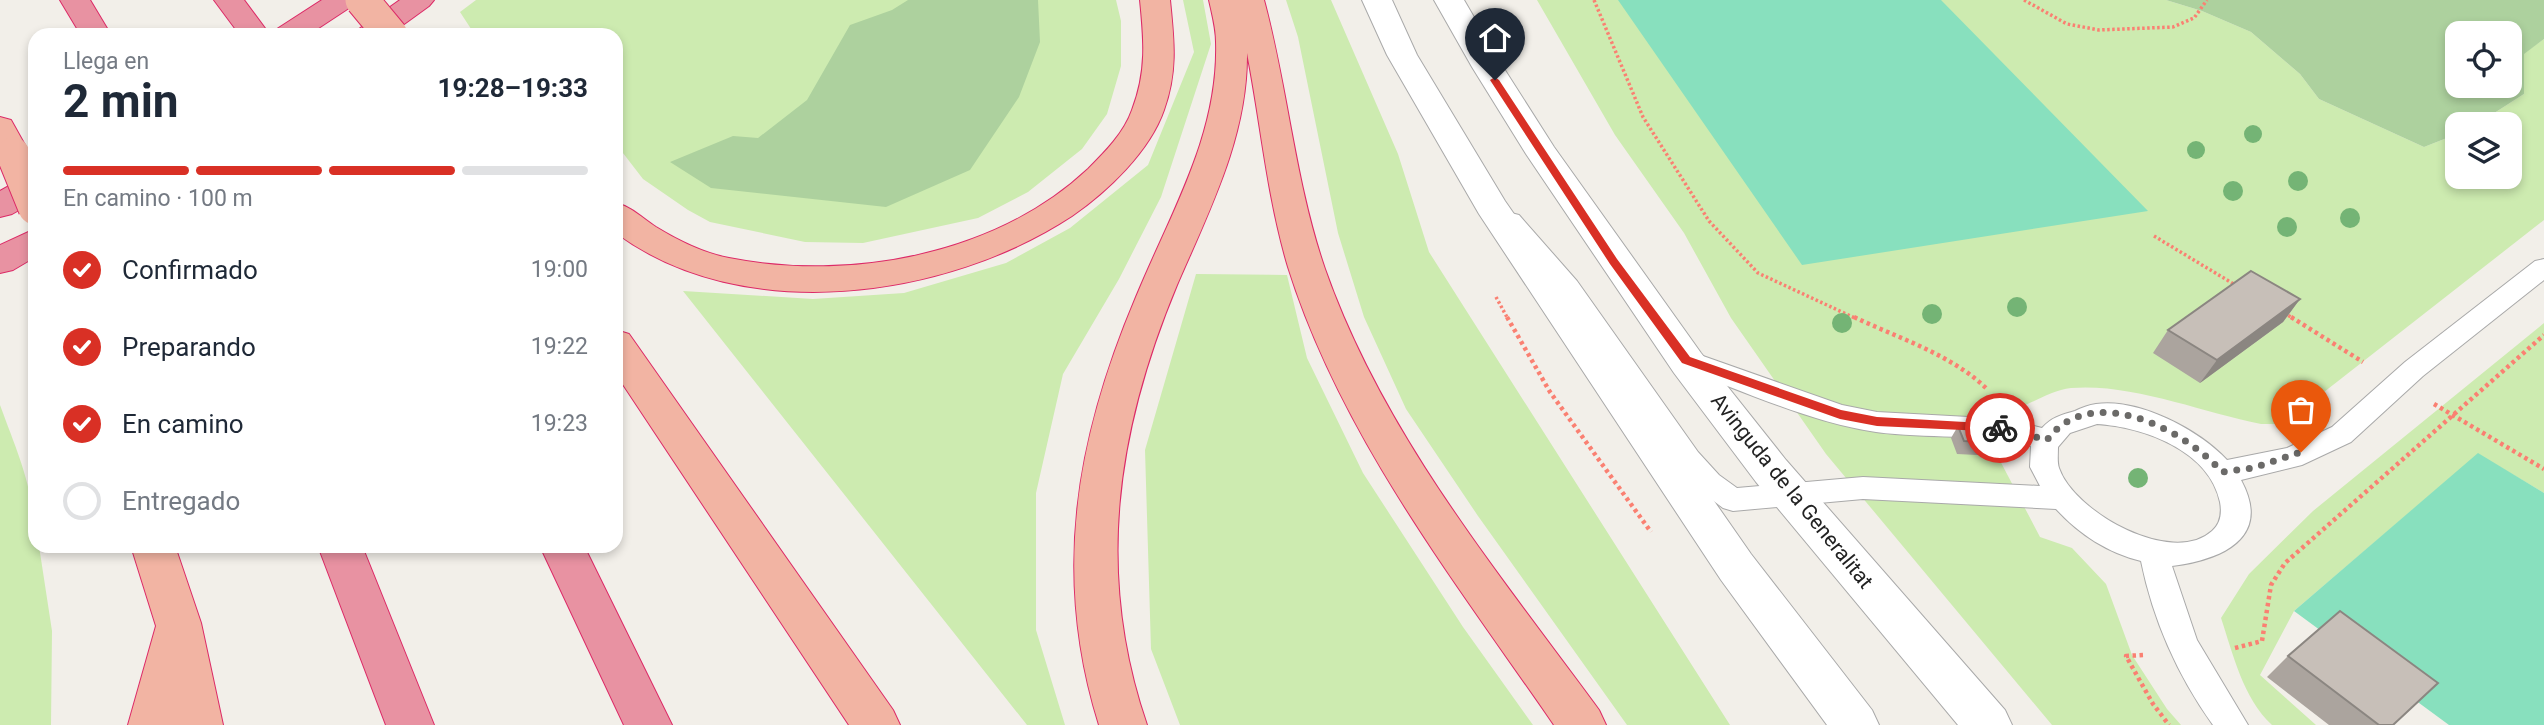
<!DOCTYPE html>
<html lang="es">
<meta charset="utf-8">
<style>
:root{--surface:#fff;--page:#f2f2f3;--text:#1f2937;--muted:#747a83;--line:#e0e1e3;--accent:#d93025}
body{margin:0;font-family:Roboto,sans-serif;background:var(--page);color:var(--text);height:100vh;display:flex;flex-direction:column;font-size:26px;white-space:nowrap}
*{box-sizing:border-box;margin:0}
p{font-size:23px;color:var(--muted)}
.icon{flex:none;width:38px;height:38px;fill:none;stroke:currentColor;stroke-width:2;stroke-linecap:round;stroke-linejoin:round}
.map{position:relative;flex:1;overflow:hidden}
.details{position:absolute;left:28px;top:28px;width:595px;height:525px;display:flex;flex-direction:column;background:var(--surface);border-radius:21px;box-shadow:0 4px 10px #0003}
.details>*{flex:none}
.controls{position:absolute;left:2445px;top:21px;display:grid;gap:14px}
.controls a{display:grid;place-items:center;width:77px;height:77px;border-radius:14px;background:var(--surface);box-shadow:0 4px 10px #0003;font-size:35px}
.pin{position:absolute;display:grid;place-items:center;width:60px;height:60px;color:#fff;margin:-72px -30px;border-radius:50% 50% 50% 0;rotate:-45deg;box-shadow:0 0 7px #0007}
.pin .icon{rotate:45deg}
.courier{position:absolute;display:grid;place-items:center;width:70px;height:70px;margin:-35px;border:5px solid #d93025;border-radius:50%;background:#fff;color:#222;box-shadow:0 2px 9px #0007}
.summary em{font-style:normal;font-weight:700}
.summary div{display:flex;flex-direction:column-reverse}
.summary{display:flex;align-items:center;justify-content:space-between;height:119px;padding:0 35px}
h1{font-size:46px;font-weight:700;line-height:52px}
.bar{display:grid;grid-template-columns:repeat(4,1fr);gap:10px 7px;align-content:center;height:84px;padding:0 35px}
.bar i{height:9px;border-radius:5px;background:var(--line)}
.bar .active{background:var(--accent)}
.bar p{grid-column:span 4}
ol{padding:0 35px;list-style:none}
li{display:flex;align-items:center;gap:21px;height:77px}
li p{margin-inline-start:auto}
li .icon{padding:7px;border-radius:50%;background:var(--accent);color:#fff;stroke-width:4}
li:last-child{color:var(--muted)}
li i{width:38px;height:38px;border:4px solid var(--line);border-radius:50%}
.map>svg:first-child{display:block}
.grass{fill:#cdebb0}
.forest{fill:#add19e;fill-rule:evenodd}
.pitch{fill:#88e0be}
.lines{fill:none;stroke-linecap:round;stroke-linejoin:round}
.service-casing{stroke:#a9a9a9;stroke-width:2}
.tertiary-casing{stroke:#a9a9a9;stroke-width:2}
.trunk-casing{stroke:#dc2a67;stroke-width:2}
.motorway-casing{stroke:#dc2a67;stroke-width:2}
.path-far1{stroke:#fa8072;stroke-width:3.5;stroke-dasharray:2.5 2.5;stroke-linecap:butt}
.path{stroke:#fa8072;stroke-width:4.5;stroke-dasharray:3.5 3.5;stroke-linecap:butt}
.service{fill:#fff;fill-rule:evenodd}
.tertiary{fill:#fff;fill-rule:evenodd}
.trunk{fill:#f2b4a3;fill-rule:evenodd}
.motorway{fill:#e892a2;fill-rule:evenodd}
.trunk-bridge-casing{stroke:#dc2a67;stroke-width:35;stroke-linecap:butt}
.trunk-bridge{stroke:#f2b4a3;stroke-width:33}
.tree{fill:#74b475}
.wall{fill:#aba49e}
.shaded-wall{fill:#8b8681}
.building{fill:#c7bfb8;stroke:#8b8681;stroke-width:2}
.route{fill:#d93025}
.done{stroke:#6b6a68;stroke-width:7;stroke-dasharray:0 12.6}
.labels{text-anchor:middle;stroke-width:5;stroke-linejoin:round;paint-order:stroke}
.street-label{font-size:21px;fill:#222;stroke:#fff}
</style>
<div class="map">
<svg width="2544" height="725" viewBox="0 0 2544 725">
<rect width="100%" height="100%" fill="#f2efe9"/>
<path class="grass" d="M 476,0 L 1116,0 L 1121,21 L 1121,66 L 1107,114 L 1082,149 L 1028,192 L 978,218 L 863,243 L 805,242 L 710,222 L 688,210 L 643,179 L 616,144 L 616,35 L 475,35 L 460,12 Z
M 1183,0 L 1203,0 L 1211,44 L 1161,197 L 1119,279 L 1063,374 L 1036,493 L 1036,630 L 1065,725 L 1027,725 L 683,291 L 813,299 L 904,293 L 1006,263 L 1070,228 L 1148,165 L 1194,52 Z
M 1286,0 L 1331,0 L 1398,154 L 1429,252 L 1730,725 L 1627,725 L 1478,516 L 1406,409 L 1364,317 L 1338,233 L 1298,37 Z
M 1537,0 L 2166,0 L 2202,11 L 2251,32 L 2300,74 L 2319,99 L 2424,147 L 2457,134 L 2457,177 L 2510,177 L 2510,124 L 2477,124 L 2524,94 L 2524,53 L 2544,39 L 2544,220 L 2283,424 L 2261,424 C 2201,412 2132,383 2071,388 C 2052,390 2035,402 2016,409 C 2003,413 1988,412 1974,411 L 2040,537 L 2072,548 L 2106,584 L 2132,655 L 2167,709 L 2181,725 L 2052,725 L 1826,454 L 1731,318 L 1684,233 L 1615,135 Z
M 1196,274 L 1287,275 L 1307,358 L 1363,473 L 1463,627 L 1533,725 L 1180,725 L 1151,649 L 1145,450 Z
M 2544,323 L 2544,493 L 2478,454 L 2294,611 L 2260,675 L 2316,725 L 2272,725 C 2243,698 2233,654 2221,618 L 2249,574 L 2313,511 Z
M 0,405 C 19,457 35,489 35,546 L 39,546 L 52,631 L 51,725 L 0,725 Z"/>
<path class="forest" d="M 908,0 L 1038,0 L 1040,42 L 1019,97 L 970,170 L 886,207 L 711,188 L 670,162 L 733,136 L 758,138 L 807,100 L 850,25 L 892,10 Z
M 2166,0 L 2544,0 L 2544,39 L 2524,54 L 2524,94 L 2477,124 L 2457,124 L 2457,134 L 2424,147 L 2319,99 L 2300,74 L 2251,32 L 2202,11 ZM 2457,33 L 2510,33 L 2510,86 L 2457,86 Z"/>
<path class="pitch" d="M 1618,0 L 1941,0 L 2148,211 L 1802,265 Z
M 2478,453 L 2544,493 L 2544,725 L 2449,725 L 2294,611 Z"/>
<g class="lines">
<defs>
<path id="service" d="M 1511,213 L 1519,215 L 1577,281 L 1698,452 L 1719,475 L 1737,488 L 1863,477 L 2040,486 L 2030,467 L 2031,446 C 1980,433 1927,439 1876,432 C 1811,423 1739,389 1677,367 L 1673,360 L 1677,353 L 1686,350 L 1842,405 L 1877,412 L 2005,419 L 2042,428 C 2052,417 2061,415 2075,411 C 2081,408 2089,405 2096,404 C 2139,398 2199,430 2227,460 L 2287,448 L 2332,427 L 2405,362 L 2535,261 L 2544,259 L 2544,280 L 2423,376 L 2351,442 L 2302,465 L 2241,480 C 2273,539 2220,560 2172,566 L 2197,640 L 2248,725 L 2213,725 C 2178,676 2153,620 2141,561 C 2108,553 2079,534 2056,509 L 1863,499 L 1733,511 L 1723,508 L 1699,490 L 1679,467 L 1560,293 L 1503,227 L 1499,221 L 1503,215 ZM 2097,424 C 2143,427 2209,450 2220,502 C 2222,513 2221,523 2212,531 C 2172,567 2074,512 2059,468 C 2057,462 2058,454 2058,447 L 2070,433 Z"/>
<path id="tertiary" d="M 1362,0 L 1392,0 L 1417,55 L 1505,201 L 1751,554 L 1872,710 L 1879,725 L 1827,725 L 1721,580 L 1479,214 L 1387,55 Z
M 1434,0 L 1464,0 L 1503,67 L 1554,147 L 1701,353 L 1786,460 L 2005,710 L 2012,725 L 1958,725 L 1756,482 L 1674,373 L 1526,154 L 1472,67 Z"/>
<path id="trunk" d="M 1140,0 L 1170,0 C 1174,40 1178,71 1164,110 C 1150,151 1107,192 1072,216 C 946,299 743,327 616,233 L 616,203 C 632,207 642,218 656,227 C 679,241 703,253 729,258 C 850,282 996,255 1088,169 C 1105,152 1124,133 1132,110 C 1147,71 1144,40 1140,0 Z
M 1209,0 L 1264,0 C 1288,89 1295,182 1325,269 C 1383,434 1497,571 1599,710 L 1606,725 L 1554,725 C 1455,581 1341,436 1288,267 C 1267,197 1261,124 1247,53 C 1248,136 1209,211 1177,285 C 1116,431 1095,574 1147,725 L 1099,725 C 1052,575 1076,439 1136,297 C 1170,214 1219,135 1216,42 C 1216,28 1212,14 1209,0 Z
M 0,117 L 11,120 L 30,154 L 25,161 L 13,164 L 0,159 Z
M 616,330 L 629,334 L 893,710 L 900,725 L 849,725 L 616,374 Z
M 131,546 L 175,546 L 201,623 L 223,725 L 128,725 L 156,626 Z"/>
<path id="motorway" d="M 60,0 L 90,0 L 111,35 L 81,35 Z
M 214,0 L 244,0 L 270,35 L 240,35 Z
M 322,0 L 357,0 L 352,6 L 308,35 L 273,35 L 277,29 Z
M 400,0 L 434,0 L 429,6 L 389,35 L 355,35 L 359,29 Z
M 35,175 L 35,201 L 12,214 L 0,217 L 0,191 L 23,178 Z
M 35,229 L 35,257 L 13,270 L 0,273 L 0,245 Z
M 318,546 L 362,546 L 434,725 L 386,725 Z
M 540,546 L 584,546 L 672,725 L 624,725 Z"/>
</defs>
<use href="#service" class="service-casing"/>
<use href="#tertiary" class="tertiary-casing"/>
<use href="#trunk" class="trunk-casing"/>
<use href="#motorway" class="motorway-casing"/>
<path class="path-far1" d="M 1594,0 L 1643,117 L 1709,221 L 1758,273 L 1857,319
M 2024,0 L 2067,24 L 2099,30 L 2173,27 L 2194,18 L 2207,0
M 2154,236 L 2237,286
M 1496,297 L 1508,319
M 2284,313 L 2294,319"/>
<path class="path" d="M 1507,317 L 1550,392 L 1651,532
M 1854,317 C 1898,338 1953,355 1988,390
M 2291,317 L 2363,362
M 2434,404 L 2544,469
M 2235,648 L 2262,641 L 2271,585 L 2285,563 L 2544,335
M 2143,655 L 2126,656 L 2153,704 L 2169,725"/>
<use href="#service" class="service"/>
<use href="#tertiary" class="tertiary"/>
<use href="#trunk" class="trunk"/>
<use href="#motorway" class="motorway"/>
<defs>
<path id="trunk-bridge" d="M 362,0 L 391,35
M 13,154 L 35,208"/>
</defs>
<use href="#trunk-bridge" class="trunk-bridge-casing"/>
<use href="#trunk-bridge" class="trunk-bridge"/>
</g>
<g class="tree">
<circle cx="2253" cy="134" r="9"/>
<circle cx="2196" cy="150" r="9"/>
<circle cx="2298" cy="181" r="10"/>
<circle cx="2233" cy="191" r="10"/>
<circle cx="2350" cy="218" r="10"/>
<circle cx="2287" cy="227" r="10"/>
<circle cx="2017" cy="307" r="10"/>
<circle cx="1932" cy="314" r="10"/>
<circle cx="1842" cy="323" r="10"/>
<circle cx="2138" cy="478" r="10"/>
</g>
<path class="wall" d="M 2300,299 L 2283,322 L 2200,383 L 2153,353 L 2168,330 Z
M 1958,426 L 2005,443 L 1997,456 L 1957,454 L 1951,438 Z
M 2288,656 L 2393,725 L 2329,725 L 2267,677 Z"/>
<path class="shaded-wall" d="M 2300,299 L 2283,322 L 2200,383 L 2217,360 Z"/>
<path class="building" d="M 2251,271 L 2300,299 L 2217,360 L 2168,330 Z
M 1958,426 L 1999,427 L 2005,443 L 1964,441 Z
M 2340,611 L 2438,683 L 2393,725 L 2379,725 L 2288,656 Z"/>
<path class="route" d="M 1495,77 L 1499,80 L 1617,259 L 1690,357 L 1841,410 L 1877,417 L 2000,424 L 2005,425 L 2005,432 L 1877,426 L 1840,419 L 1682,363 L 1610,264 L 1490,80 Z"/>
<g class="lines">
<path class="done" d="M 2000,428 L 2047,440 C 2091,381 2184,429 2222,472 L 2253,468 L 2301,452"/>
</g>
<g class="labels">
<g class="street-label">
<text transform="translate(1792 491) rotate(51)" y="7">Avinguda de la Generalitat</text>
</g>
</g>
</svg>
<div class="controls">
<a><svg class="icon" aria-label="locate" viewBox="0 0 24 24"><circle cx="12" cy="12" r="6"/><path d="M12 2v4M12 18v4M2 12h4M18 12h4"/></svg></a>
<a><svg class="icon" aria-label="layers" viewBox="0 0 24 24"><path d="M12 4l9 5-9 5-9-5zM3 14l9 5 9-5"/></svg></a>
</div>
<div class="pin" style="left:2301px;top:452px;background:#ea580c"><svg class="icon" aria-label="bag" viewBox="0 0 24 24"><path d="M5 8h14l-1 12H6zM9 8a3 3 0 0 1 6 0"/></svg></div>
<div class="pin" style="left:1495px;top:80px;background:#1f2937"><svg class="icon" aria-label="home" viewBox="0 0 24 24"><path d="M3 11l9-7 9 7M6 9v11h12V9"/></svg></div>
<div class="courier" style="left:2000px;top:428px"><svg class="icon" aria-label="bike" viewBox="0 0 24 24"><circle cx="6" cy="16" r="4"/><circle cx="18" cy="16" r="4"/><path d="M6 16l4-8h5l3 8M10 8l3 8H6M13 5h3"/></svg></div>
<section class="details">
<div class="summary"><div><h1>2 min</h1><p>Llega en</p></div><em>19:28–19:33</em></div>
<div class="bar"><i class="active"></i><i class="active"></i><i class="active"></i><i></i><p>En camino · 100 m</p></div>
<ol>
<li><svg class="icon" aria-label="check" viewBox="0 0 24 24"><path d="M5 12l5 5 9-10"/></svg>Confirmado<p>19:00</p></li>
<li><svg class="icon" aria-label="check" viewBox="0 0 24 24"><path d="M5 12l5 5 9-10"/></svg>Preparando<p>19:22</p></li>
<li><svg class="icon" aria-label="check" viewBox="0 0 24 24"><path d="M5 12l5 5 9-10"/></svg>En camino<p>19:23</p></li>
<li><i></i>Entregado</li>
</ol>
</section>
</div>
